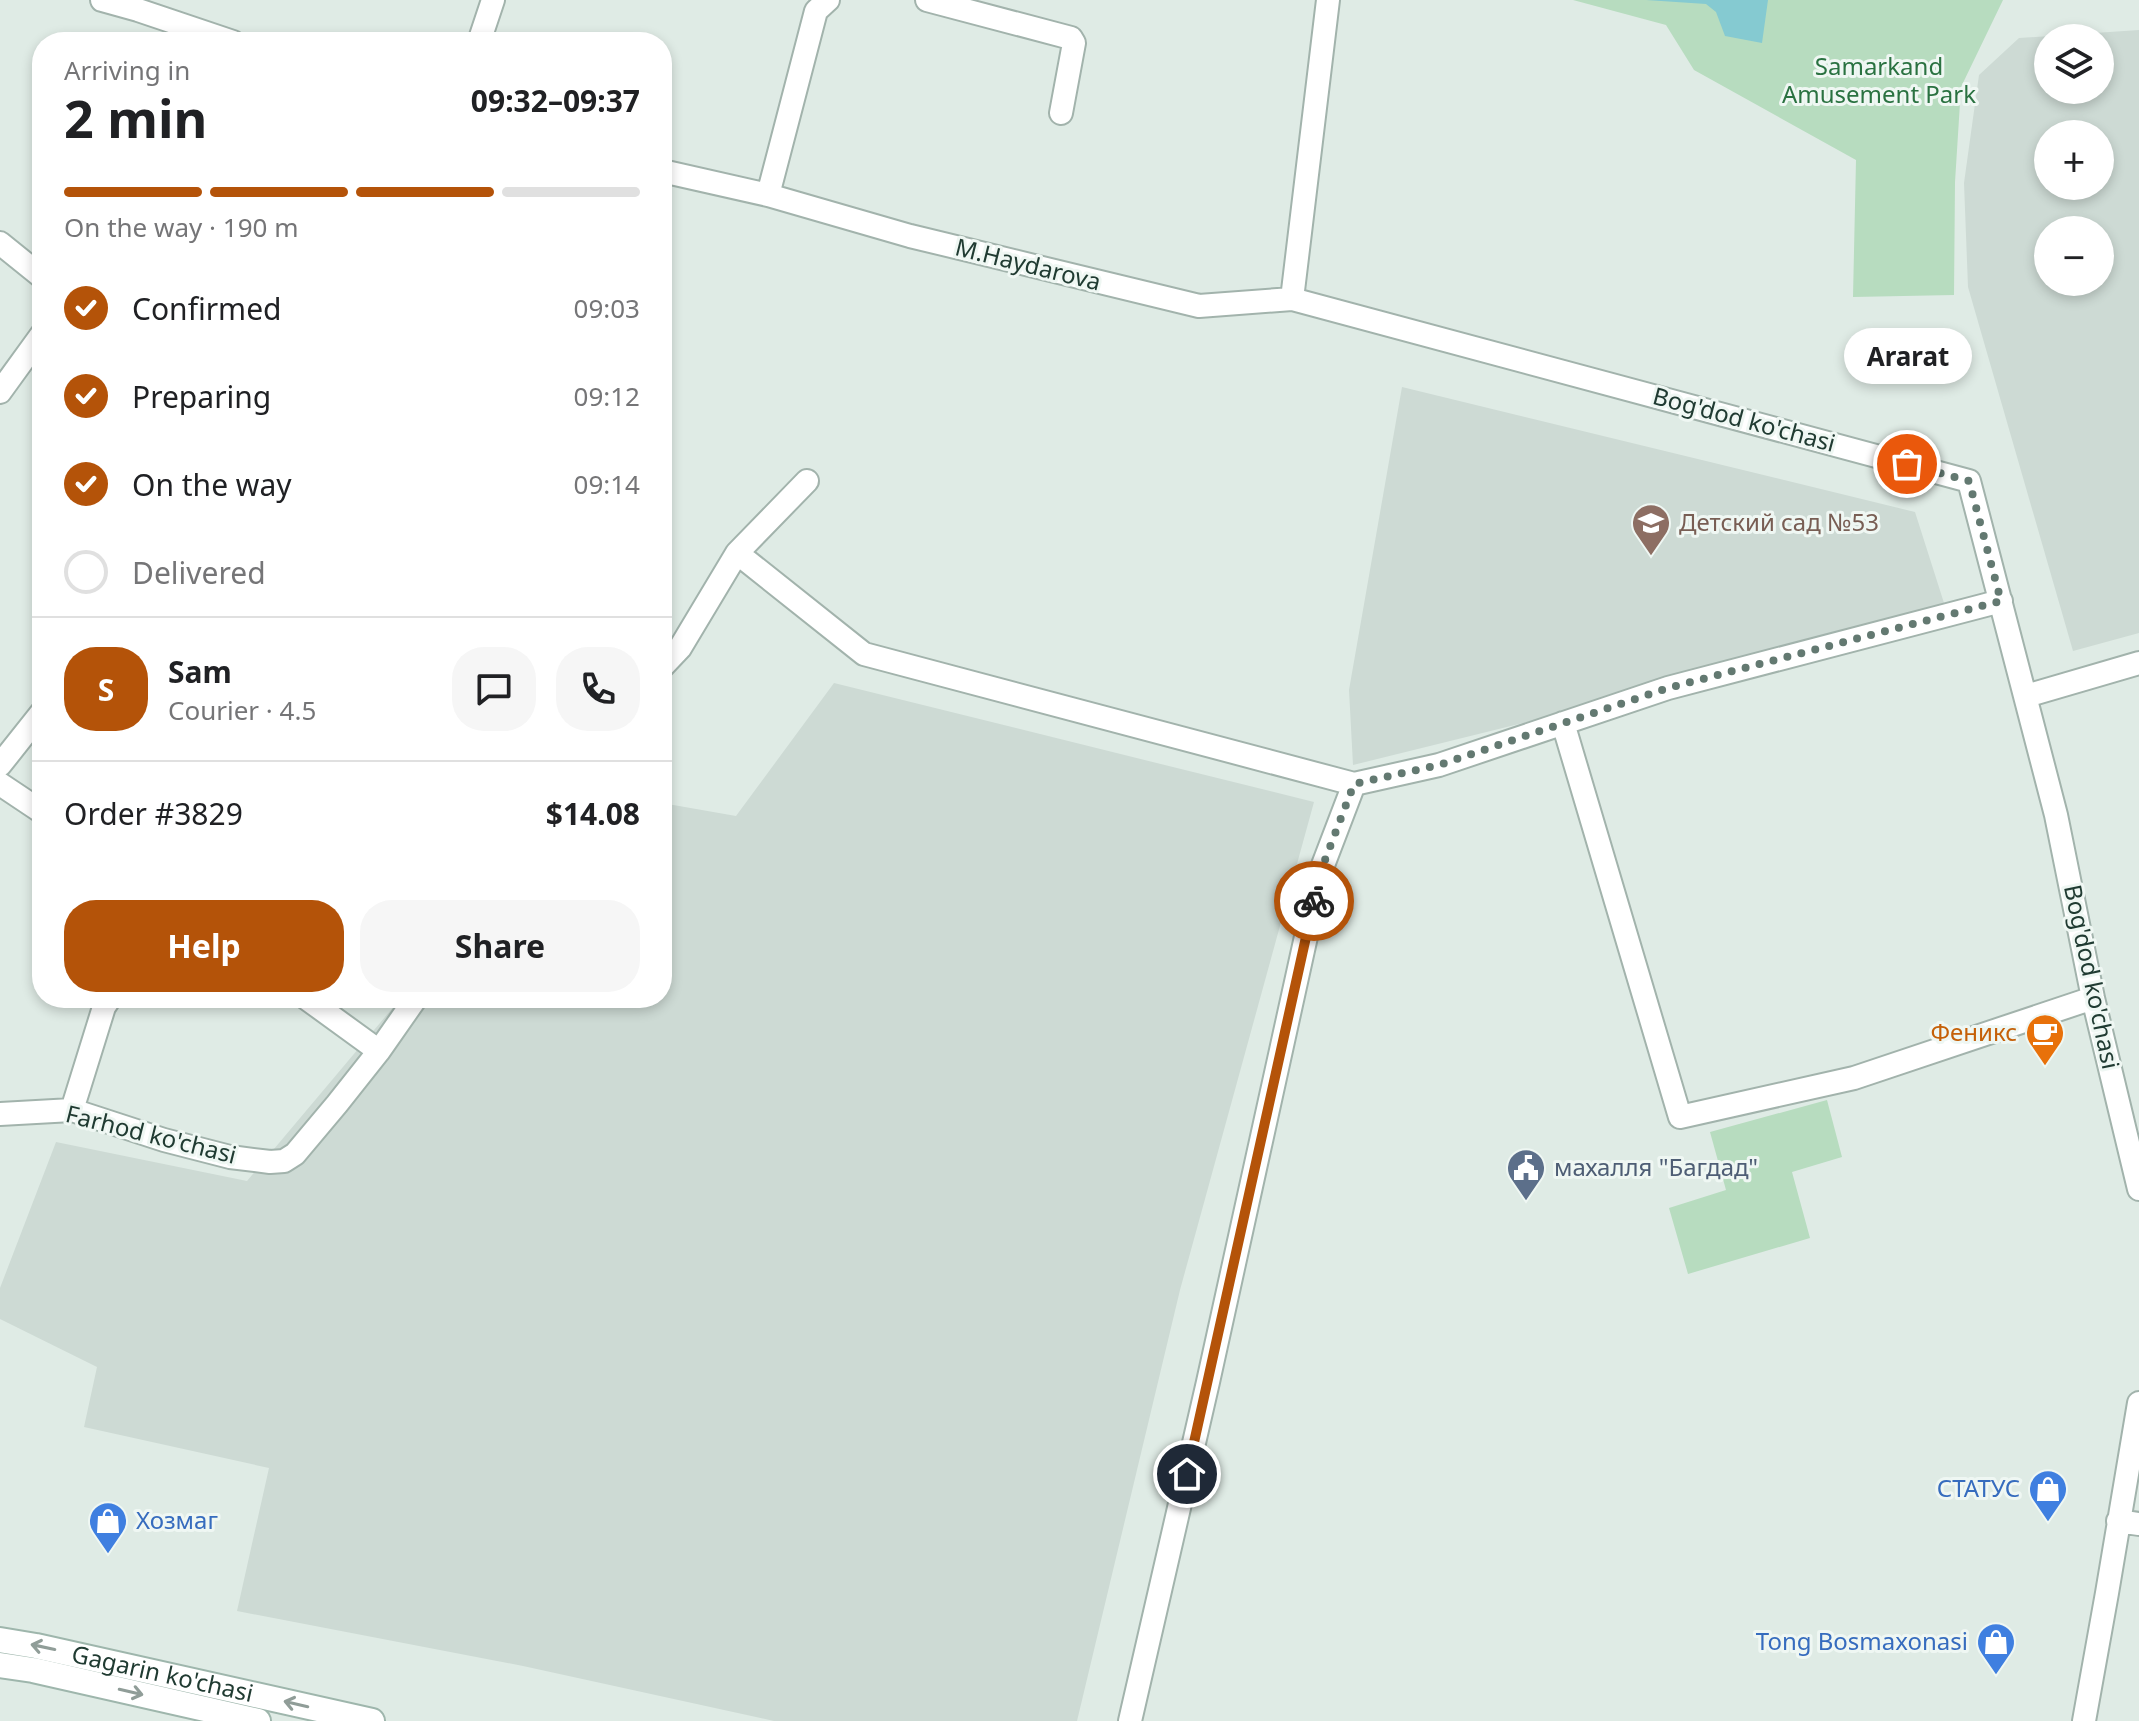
<!DOCTYPE html>
<meta charset="utf-8">
<style>
:root{--surface:#fff;--page:#f6f6f6;--text:#202124;--muted:#757577;--line:#e0e0e0;--accent:#b45309}
body{margin:0;font-family:"Noto Sans",sans-serif;background:var(--page);color:var(--text);height:100vh;display:flex;flex-direction:column;font-size:30px;white-space:nowrap}
*{box-sizing:border-box;margin:0}
p{font-size:26px;color:var(--muted)}
.icon{flex:none;width:44px;height:44px;fill:none;stroke:currentColor;stroke-width:2;stroke-linecap:round;stroke-linejoin:round}
.map{position:relative;flex:1;overflow:hidden}
.side{position:absolute;left:32px;top:32px;width:640px;height:976px;display:flex;flex-direction:column;background:var(--surface);border-radius:32px;box-shadow:0 4px 12px #0003}
.side>*{flex:none}
.controls{position:absolute;left:2034px;top:24px;display:grid;gap:16px}
.controls a{display:grid;place-items:center;width:80px;height:80px;border-radius:50%;background:var(--surface);box-shadow:0 4px 12px #0003;font-size:40px}
.pin{position:absolute;display:grid;place-items:center;width:68px;height:68px;color:#fff;margin:-34px;border:4px solid #fff;border-radius:50%;box-shadow:0 2px 8px #0007}
.courier{position:absolute;display:grid;place-items:center;width:80px;height:80px;margin:-40px;border:6px solid #b45309;border-radius:50%;background:#fff;color:#222;box-shadow:0 2px 10px #0007}
.bubble{position:absolute;height:56px;border-radius:28px;background:var(--surface);box-shadow:0 4px 12px #0003;font-size:26px;font-weight:700;line-height:56px;text-align:center}
.head em{font-style:normal;font-weight:700}
.head div{display:flex;flex-direction:column-reverse}
.head{display:flex;align-items:center;justify-content:space-between;height:136px;padding:0 32px}
h1{font-size:52px;font-weight:700;line-height:60px}
.bar{display:grid;grid-template-columns:repeat(4,1fr);gap:12px 8px;align-content:center;height:96px;padding:0 32px}
.bar i{height:10px;border-radius:6px;background:var(--line)}
.bar .active{background:var(--accent)}
.bar p{grid-column:span 4}
.line{display:flex;align-items:center;gap:20px;padding:0 32px;border-top:2px solid var(--line)}
.line div{flex:1}
.round{display:grid;place-items:center;flex:none;width:84px;height:84px;border-radius:32px;background:var(--page)}
ol{padding:0 32px;list-style:none}
li{display:flex;align-items:center;gap:24px;height:88px}
li p{margin-inline-start:auto}
li .icon{padding:8px;border-radius:50%;background:var(--accent);color:#fff;stroke-width:4}
li:last-child{color:var(--muted)}
li i{width:44px;height:44px;border:4px solid var(--line);border-radius:50%}
.button{display:flex;gap:16px;margin-top:auto;padding:16px 32px}
.button a{flex:1;height:92px;border-radius:32px;background:var(--accent);color:#fff;font-size:32px;font-weight:700;line-height:92px;text-align:center}
.button a+a{background:var(--page);color:var(--text)}
.map>svg:first-child{display:block}
.built{fill:#cddad4;fill-rule:evenodd}
.green{fill:#b7dcbf}
.water{fill:#85cad1}
.lines{fill:none;stroke-linecap:round;stroke-linejoin:round}
.minor-casing{stroke:#a2b3ac;stroke-width:26}
.secondary-casing{stroke:#9eb6ac;stroke-width:28}
.minor{stroke:#fff;stroke-width:22}
.secondary{stroke:#fff;stroke-width:24}
.oneway{stroke:#909d98}
.done{stroke:#637971;stroke-width:8;stroke-dasharray:0 14.4}
.route{stroke:#b45309;stroke-width:10}
.labels{text-anchor:middle;stroke-width:6;stroke-linejoin:round;paint-order:stroke}
.park-label{font-size:24px;fill:#2a7241;stroke:#eff7f3}
.street-label{font-size:24px;fill:#203b32;stroke:#eff7f3}
.education-label{font-size:24px;fill:#785e54;stroke:#eff7f3;text-anchor:start}
.food-label{font-size:24px;fill:#c56008;stroke:#eff7f3;text-anchor:end}
.service-label{font-size:24px;fill:#4e5e75;stroke:#eff7f3;text-anchor:start}
.shop-label{font-size:24px;fill:#366cbe;stroke:#eff7f3;text-anchor:end}
</style>
<div class="map">
<svg width="2139" height="1721" viewBox="0 0 2139 1721">
<rect width="100%" height="100%" fill="#dfebe5"/>
<path class="built" d="M 2139,30 L 2139,633 L 2073,651 L 1968,287 L 1964,183 L 1979,75 L 2019,38 ZM 2100,38 L 2100,90 L 2048,90 L 2048,38 ZM 2100,134 L 2100,186 L 2048,186 L 2048,134 ZM 2048,230 L 2100,230 L 2100,282 L 2048,282 Z
M 1402,387 L 1915,512 L 1944,603 L 1685,683 L 1353,765 L 1349,690 Z
M 834,683 L 1314,802 L 1180,1290 L 1077,1721 L 774,1721 L 523,1666 L 237,1611 L 269,1468 L 84,1427 L 97,1367 L 0,1319 L 0,1288 L 56,1142 L 247,1181 L 401,998 L 662,998 L 662,803 L 736,816 Z"/>
<path class="green" d="M 1573,0 L 2003,0 L 1961,87 L 1955,182 L 1954,295 L 1853,297 L 1856,160 L 1694,70 L 1666,25 Z
M 1827,1100 L 1842,1157 L 1792,1172 L 1810,1238 L 1688,1274 L 1669,1208 L 1726,1190 L 1710,1132 Z"/>
<path class="water" d="M 1646,0 L 1768,0 L 1762,43 L 1725,36 L 1716,12 L 1706,4 Z"/>
<g class="lines">
<defs>
<path id="minor" d="M 102,0 L 138,10 L 233,42
M 927,0 L 1071,38 L 1074,43 L 1061,113
M 1328,0 L 1292,299 L 1969,481 L 2056,815 L 2093,998 L 2139,1189
M 479,42 L 493,0
M 662,171 L 768,195 L 910,236 L 1199,306 L 1292,299
M 768,195 L 816,11 L 828,0
M 0,243 L 42,277
M 0,392 L 42,334
M 737,553 L 864,654 L 1354,784
M 662,667 L 680,648 L 737,553 L 807,481
M 2026,696 L 2139,663
M 1563,723 L 1680,1117 L 1854,1078 L 2093,998
M 0,765 L 42,712
M 0,784 L 42,812
M 306,998 L 379,1051
M 72,1110 L 104,1007 L 110,998
M 0,1114 L 72,1110 L 164,1140 L 230,1157 L 270,1162 L 284,1161 L 295,1154 L 337,1104 L 379,1051 L 416,998
M 2118,1521 L 2139,1524
M 1130,1721 L 1208,1382 L 1320,873 L 1354,784 L 1439,765 L 1668,688 L 2001,601
M 2084,1721 L 2107,1593 L 2139,1403"/>
<g id="secondary">
<path id="s1" d="M 0,1640 L 36,1646 L 372,1721"/>
<path d="M 0,1665 L 33,1670 L 258,1721"/>
</g>
</defs>
<use href="#minor" class="minor-casing"/>
<use href="#secondary" class="secondary-casing"/>
<use href="#minor" class="minor"/>
<use href="#secondary" class="secondary"/>
</g>
<defs><path id="oneway-shaft" d="M-6 0H5M1.5-3L5.5 0L1.5 3" fill="none" stroke-width="1.6" stroke-linecap="round" stroke-linejoin="round" transform="scale(2)"/></defs>
<g class="oneway">
<use href="#oneway-shaft" transform="translate(43 1647) rotate(-168)"/>
<use href="#oneway-shaft" transform="translate(131 1692) rotate(13)"/>
<use href="#oneway-shaft" transform="translate(296 1704) rotate(-167)"/>
</g>
<g class="lines">
<path class="done" d="M 1314,901 L 1320,873 L 1354,784 L 1439,765 L 1668,688 L 2001,601 L 1969,481 L 1907,464"/>
<path class="route" d="M 1187,1474 L 1314,901"/>
</g>
<defs>
<symbol id="school-pin" viewBox="-11 -11 22 30"><path d="M0 17L-7.5 6A9.5 9.5 0 1 1 7.5 6Z" fill="#8d6e63" stroke="#eff7f3"/><path d="M0-5L7-2L0 1L-7-2ZM-4 1L0 2.5L4 1V4Q0 6-4 4Z" fill="#fff"/></symbol>
<symbol id="cafe-pin" viewBox="-11 -11 22 30"><path d="M0 17L-7.5 6A9.5 9.5 0 1 1 7.5 6Z" fill="#e8710a" stroke="#eff7f3"/><path d="M-5.5-4.5H6V0H3Q3 3.5 0 3.5H-2.5Q-5.5 3.5-5.5 0ZM3-3.2v2h1.7v-2ZM-6 4.5H4V6H-6Z" fill="#fff"/></symbol>
<symbol id="civic-pin" viewBox="-11 -11 22 30"><path d="M0 17L-7.5 6A9.5 9.5 0 1 1 7.5 6Z" fill="#5c6f8a" stroke="#eff7f3"/><path d="M-.6-6.5H3V-4.5H.6V-3L4-1V1h2V6H-6V1h2V-1L-.6-3ZM-1.2 2.5V6h2.4V2.5Z" fill="#fff"/></symbol>
<symbol id="shop-pin" viewBox="-11 -11 22 30"><path d="M0 17L-7.5 6A9.5 9.5 0 1 1 7.5 6Z" fill="#3f7fe0" stroke="#eff7f3"/><path d="M-5-2.5h2.3a2.7 3.5 0 0 1 5.4 0H5L5.5 6h-11ZM-1.5-2.5h3a1.5 2.3 0 0 0-3 0Z" fill="#fff"/></symbol>
</defs>
<g fill-rule="evenodd">
<use href="#school-pin" x="1629" y="501" width="44" height="60"/>
<use href="#cafe-pin" x="2023" y="1011" width="44" height="60"/>
<use href="#civic-pin" x="1504" y="1146" width="44" height="60"/>
<use href="#shop-pin" x="2026" y="1467" width="44" height="60"/>
<use href="#shop-pin" x="86" y="1499" width="44" height="60"/>
<use href="#shop-pin" x="1974" y="1620" width="44" height="60"/>
</g>
<g class="labels">
<g class="park-label">
<text x="1879" y="75">Samarkand<tspan x="1879" dy="28">Amusement Park</tspan></text>
</g>
<g class="street-label">
<text transform="translate(1028 265) rotate(14)" y="8">M.Haydarova</text>
<text transform="translate(1744 420) rotate(15)" y="8">Bog'dod ko'chasi</text>
<text transform="translate(2091 977) rotate(78)" y="8">Bog'dod ko'chasi</text>
<text transform="translate(151 1135) rotate(14)" y="8">Farhod ko'chasi</text>
<text dy="8" stroke="none"><textPath href="#s1" startOffset="166">Gagarin ko'chasi</textPath></text>
</g>
<g class="education-label">
<text x="1679" y="531">Детский сад №53</text>
</g>
<g class="food-label">
<text x="2017" y="1041">Феникс</text>
</g>
<g class="service-label">
<text x="1554" y="1176">махалля "Багдад"</text>
</g>
<g class="shop-label">
<text x="2020" y="1497">СТАТУС</text>
<text x="136" y="1529" text-anchor="start">Хозмаг</text>
<text x="1968" y="1650">Tong Bosmaxonasi</text>
</g>
</g>
</svg>
<div class="controls">
<a><svg class="icon" aria-label="layers" viewBox="0 0 24 24"><path d="M12 4l9 5-9 5-9-5zM3 14l9 5 9-5"/></svg></a>
<a>+</a>
<a>−</a>
</div>
<div class="pin" style="left:1907px;top:464px;background:#ea580c"><svg class="icon" aria-label="bag" viewBox="0 0 24 24"><path d="M5 8h14l-1 12H6zM9 8a3 3 0 0 1 6 0"/></svg></div>
<div class="pin" style="left:1187px;top:1474px;background:#1f2937"><svg class="icon" aria-label="home" viewBox="0 0 24 24"><path d="M3 11l9-7 9 7M6 9v11h12V9"/></svg></div>
<div class="courier" style="left:1314px;top:901px"><svg class="icon" aria-label="bike" viewBox="0 0 24 24"><circle cx="6" cy="16" r="4"/><circle cx="18" cy="16" r="4"/><path d="M6 16l4-8h5l3 8M10 8l3 8H6M13 5h3"/></svg></div>
<div class="bubble" style="left:1844px;top:328px;width:128px">Ararat</div>
<section class="side">
<div class="head"><div><h1>2 min</h1><p>Arriving in</p></div><em>09:32–09:37</em></div>
<div class="bar"><i class="active"></i><i class="active"></i><i class="active"></i><i></i><p>On the way · 190 m</p></div>
<ol>
<li><svg class="icon" aria-label="check" viewBox="0 0 24 24"><path d="M5 12l5 5 9-10"/></svg>Confirmed<p>09:03</p></li>
<li><svg class="icon" aria-label="check" viewBox="0 0 24 24"><path d="M5 12l5 5 9-10"/></svg>Preparing<p>09:12</p></li>
<li><svg class="icon" aria-label="check" viewBox="0 0 24 24"><path d="M5 12l5 5 9-10"/></svg>On the way<p>09:14</p></li>
<li><i></i>Delivered</li>
</ol>
<div class="line" style="height:144px"><b class="round" style="background:var(--accent);color:#fff">S</b><div><b>Sam</b><p>Courier · 4.5</p></div><a class="round"><svg class="icon" aria-label="chat" viewBox="0 0 24 24"><path d="M4 5h16v11H9l-5 4z"/></svg></a><a class="round"><svg class="icon" aria-label="phone" viewBox="0 0 24 24"><path d="M5 4h4l2 5-3 2q2 4 5 5l2-3 5 2v4C11 20 4 13 5 4z"/></svg></a></div>
<div class="line" style="height:104px"><div>Order #3829</div><b>$14.08</b></div>
<div class="button"><a>Help</a><a>Share</a></div>
</section>
</div>
